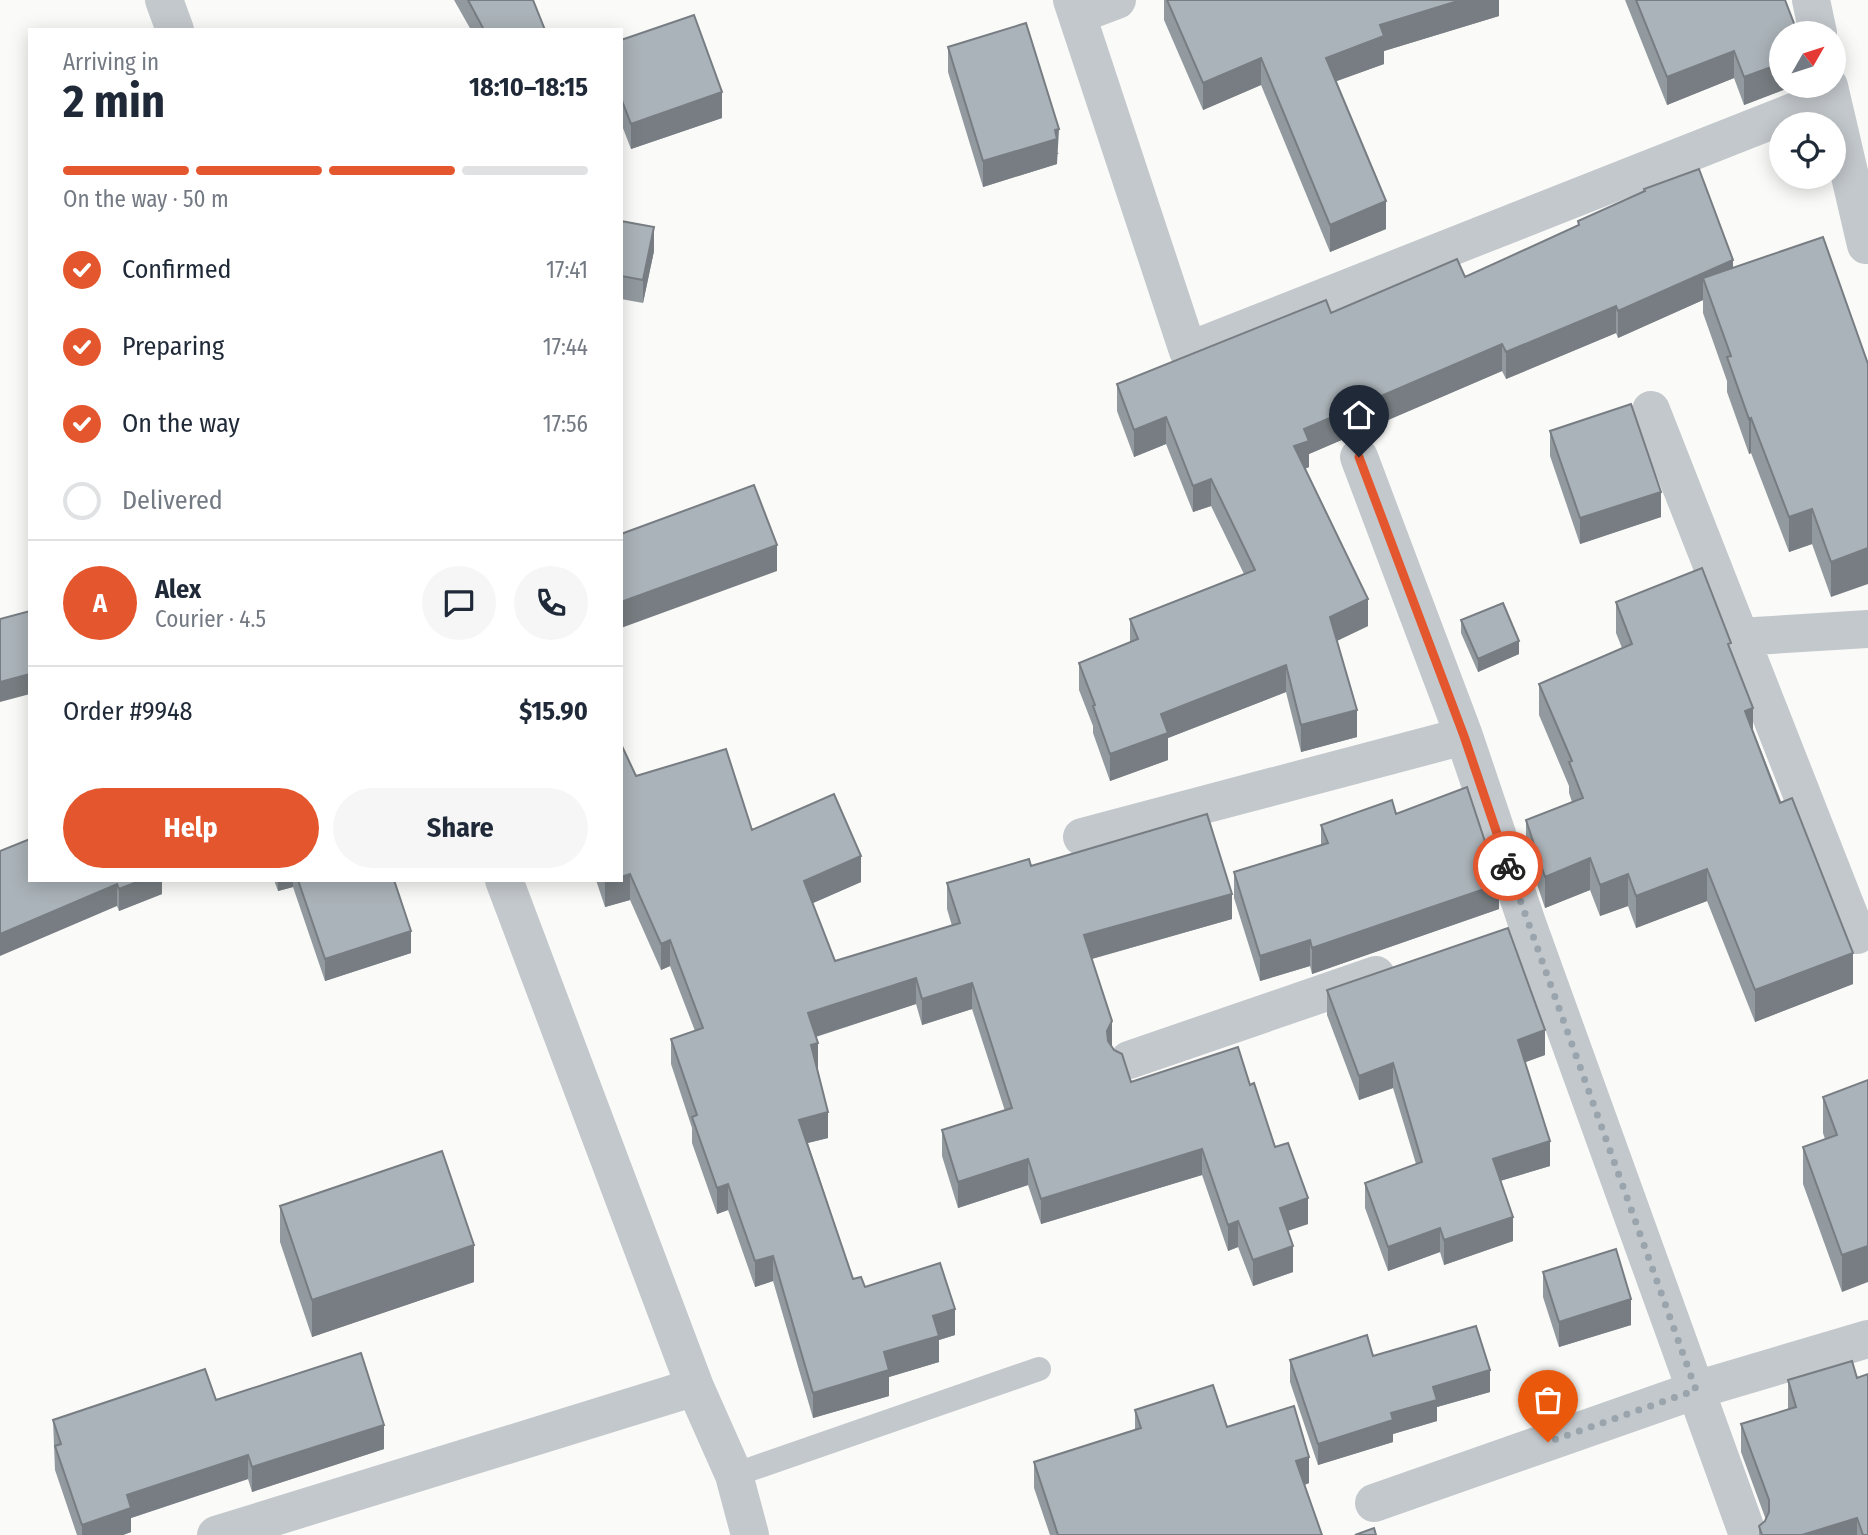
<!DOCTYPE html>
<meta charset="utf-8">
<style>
:root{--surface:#fff;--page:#f6f6f7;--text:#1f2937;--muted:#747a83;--line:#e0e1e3;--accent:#e4572e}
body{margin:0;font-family:"Fira Sans Condensed",sans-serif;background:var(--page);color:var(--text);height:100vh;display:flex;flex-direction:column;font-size:26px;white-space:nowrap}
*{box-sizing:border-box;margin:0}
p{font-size:23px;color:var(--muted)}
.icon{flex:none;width:38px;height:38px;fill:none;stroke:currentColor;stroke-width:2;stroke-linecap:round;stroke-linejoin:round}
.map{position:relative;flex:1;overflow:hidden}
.details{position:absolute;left:28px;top:28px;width:595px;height:854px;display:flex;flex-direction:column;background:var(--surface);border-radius:0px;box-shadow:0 4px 18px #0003}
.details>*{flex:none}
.needle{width:46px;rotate:51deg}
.tools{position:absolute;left:1769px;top:21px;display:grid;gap:14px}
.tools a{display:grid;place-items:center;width:77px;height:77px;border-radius:50%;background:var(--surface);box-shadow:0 4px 18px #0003;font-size:35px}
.pin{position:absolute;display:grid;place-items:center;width:60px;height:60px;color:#fff;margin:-72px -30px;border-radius:50% 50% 50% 0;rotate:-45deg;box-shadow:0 0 7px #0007}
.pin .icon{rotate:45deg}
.courier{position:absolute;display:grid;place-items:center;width:70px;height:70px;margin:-35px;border:5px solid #e4572e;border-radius:50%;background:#fff;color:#222;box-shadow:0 2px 9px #0007}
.head em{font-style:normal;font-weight:700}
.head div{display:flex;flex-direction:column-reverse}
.head{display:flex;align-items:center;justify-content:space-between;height:119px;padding:0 35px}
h1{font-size:46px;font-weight:700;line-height:52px}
.bar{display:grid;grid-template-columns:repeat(4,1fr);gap:10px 7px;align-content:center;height:84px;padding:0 35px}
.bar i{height:9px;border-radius:5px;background:var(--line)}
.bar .on{background:var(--accent)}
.bar p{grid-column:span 4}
.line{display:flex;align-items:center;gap:18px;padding:0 35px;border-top:2px solid var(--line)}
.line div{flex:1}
.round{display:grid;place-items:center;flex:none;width:74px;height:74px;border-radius:37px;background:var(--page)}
ol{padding:0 35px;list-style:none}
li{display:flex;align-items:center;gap:21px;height:77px}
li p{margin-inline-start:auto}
li .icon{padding:7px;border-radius:50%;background:var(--accent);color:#fff;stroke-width:4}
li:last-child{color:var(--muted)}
li i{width:38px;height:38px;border:4px solid var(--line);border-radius:50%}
.button{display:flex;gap:14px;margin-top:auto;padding:14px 35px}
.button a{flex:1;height:80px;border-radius:42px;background:var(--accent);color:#fff;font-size:28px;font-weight:700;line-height:80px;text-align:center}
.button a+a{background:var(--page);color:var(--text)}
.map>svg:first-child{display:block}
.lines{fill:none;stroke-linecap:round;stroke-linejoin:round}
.service{stroke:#c3c8cc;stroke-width:24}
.minor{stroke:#c3c8cc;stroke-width:38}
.wall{fill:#929a9f}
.shaded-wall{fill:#777d82}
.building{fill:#aab3b9;stroke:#777d82;stroke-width:2}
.done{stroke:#99a4ac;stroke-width:7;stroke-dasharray:0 12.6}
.route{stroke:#e4572e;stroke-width:9}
</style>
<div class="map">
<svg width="1868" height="1535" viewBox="0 0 1868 1535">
<rect width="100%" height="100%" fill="#fafaf8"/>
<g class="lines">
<path class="service" d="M 734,1475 L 1039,1369"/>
<path class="minor" d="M 164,0 L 175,30
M 1072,0 L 1188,351 L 1831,97
M 1811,0 L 1818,33
M 1077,15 L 1117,0
M 1829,86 L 1866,245
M 1651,410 L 1857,935
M 1359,457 L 1464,736 L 1527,923 L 1748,1535
M 1738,637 L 1868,629
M 1082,837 L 1464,736
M 504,880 L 695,1387 L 734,1475 L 750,1535
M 1129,1060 L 1376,975
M 1374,1503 L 1696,1390 L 1868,1339
M 216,1535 L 695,1387"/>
</g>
<path class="wall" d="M 454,0 L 533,0 L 545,30 L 471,30 Z
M 1164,0 L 1499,0 L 1499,16 L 1384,51 L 1384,64 L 1336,81 L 1386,229 L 1330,252 L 1261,85 L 1203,110 L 1164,20 Z
M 1625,0 L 1785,0 L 1795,33 L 1782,33 L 1791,87 L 1744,105 L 1734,78 L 1667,105 Z
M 621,40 L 722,118 L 631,149 L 621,123 Z
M 948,47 L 1059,154 L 1057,154 L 1057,164 L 983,187 L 948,72 Z
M 1644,189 L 1733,268 L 1868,364 L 1831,597 L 1812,544 L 1789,552 L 1751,453 L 1749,454 L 1727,392 L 1727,381 L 1703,313 L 1703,300 L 1618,338 L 1616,333 L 1506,379 L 1502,371 L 1309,454 L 1309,467 L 1305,469 L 1368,626 L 1337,641 L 1357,737 L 1301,752 L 1286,692 L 1168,738 L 1168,760 L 1110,781 L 1093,733 L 1093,726 L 1079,690 L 1079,663 L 1130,642 L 1130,619 L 1244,574 L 1211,506 L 1193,512 L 1166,444 L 1134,457 L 1117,411 L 1117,384 L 1331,313 L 1465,277 L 1578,226 L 1578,221 L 1644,192 Z
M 621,221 L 654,251 L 643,303 L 621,299 Z
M 1550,431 L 1661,517 L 1580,544 L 1550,456 Z
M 1616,602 L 1731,652 L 1753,730 L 1853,984 L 1755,1022 L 1707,901 L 1636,928 L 1628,906 L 1600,916 L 1590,890 L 1545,908 L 1526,852 L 1526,820 L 1572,802 L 1569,793 L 1569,786 L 1539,715 L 1539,684 L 1622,648 L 1616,633 Z
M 1461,620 L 1519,654 L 1478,672 L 1461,633 Z
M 636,776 L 861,882 L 813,903 L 835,961 L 952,926 L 947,909 L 947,883 L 1031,866 L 1232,919 L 1092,959 L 1112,1046 L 1131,1082 L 1250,1085 L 1308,1224 L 1288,1231 L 1293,1272 L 1253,1286 L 1238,1247 L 1228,1251 L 1202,1175 L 1041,1224 L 1028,1185 L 958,1208 L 942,1156 L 942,1130 L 1005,1111 L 972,1009 L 922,1025 L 916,1004 L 816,1037 L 818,1069 L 817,1069 L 828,1138 L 808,1143 L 853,1279 L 865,1287 L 955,1335 L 939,1340 L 939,1362 L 889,1377 L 889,1396 L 813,1418 L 773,1281 L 755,1287 L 728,1210 L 717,1214 L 692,1143 L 692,1128 L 671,1064 L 671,1039 L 695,1031 L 670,966 L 661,970 L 630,900 L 605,907 L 596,880 L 621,880 Z
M 1396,814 L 1499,909 L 1312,974 L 1310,966 L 1260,981 L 1234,898 L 1234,872 L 1321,845 L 1321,825 Z
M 0,851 L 162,880 L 162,894 L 119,911 L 117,906 Z
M 274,880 L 394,880 L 411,953 L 325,981 L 293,887 L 278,891 Z
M 1327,990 L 1545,1055 L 1525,1062 L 1550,1166 L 1500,1181 L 1513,1241 L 1444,1265 L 1440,1252 L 1388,1271 L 1365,1208 L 1365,1183 L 1416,1164 L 1393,1088 L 1359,1100 L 1327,1015 Z
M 1868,1080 L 1842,1292 L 1803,1184 L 1803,1147 L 1825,1139 L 1823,1133 L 1823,1097 Z
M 280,1206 L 474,1282 L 312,1337 L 280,1242 Z
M 1543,1272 L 1631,1325 L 1559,1347 L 1543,1297 Z
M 1373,1356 L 1490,1392 L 1437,1407 L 1437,1421 L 1393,1434 L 1393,1442 L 1318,1465 L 1290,1382 L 1290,1360 Z
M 1788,1380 L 1868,1535 L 1759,1535 L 1759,1526 L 1766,1520 L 1741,1452 L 1741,1424 L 1788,1410 Z
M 216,1400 L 384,1449 L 252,1492 L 248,1479 L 131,1518 L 131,1532 L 123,1535 L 77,1535 L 55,1470 L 53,1420 Z
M 1135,1410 L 1227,1427 L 1309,1483 L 1305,1485 L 1322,1535 L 1050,1535 L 1034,1488 L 1034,1462 L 1135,1430 Z"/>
<path class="shaded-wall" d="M 1461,0 L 1499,0 L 1499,16 L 1384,51 L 1384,64 L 1326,85 L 1326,58 L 1380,25 Z
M 1795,26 L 1795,33 L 1782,33 L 1782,60 L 1781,33 Z
M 1734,51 L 1734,78 L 1667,105 L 1667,77 Z
M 1261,58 L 1261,85 L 1203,110 L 1203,83 Z
M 1782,63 L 1782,86 L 1791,86 L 1791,87 L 1744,105 L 1744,77 Z
M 722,92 L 722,118 L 631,149 L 631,124 Z
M 1059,129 L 1057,164 L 983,187 L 983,161 Z
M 1386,201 L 1386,229 L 1330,252 L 1330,225 Z
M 654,227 L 654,251 L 643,303 L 643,280 Z
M 1733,260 L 1733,286 L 1703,278 L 1703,300 L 1618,338 L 1618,311 Z
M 1616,306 L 1616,333 L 1506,379 L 1506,352 Z
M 1502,344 L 1502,371 L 1309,454 L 1309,467 L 1294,473 L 1294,446 L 1304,429 Z
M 1166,417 L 1166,444 L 1134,457 L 1134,430 Z
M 1751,418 L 1751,453 L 1749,454 L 1749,419 Z
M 1211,479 L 1211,506 L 1193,512 L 1193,486 Z
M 1661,492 L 1661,517 L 1580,544 L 1580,518 Z
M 1812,509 L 1812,544 L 1789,552 L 1789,517 Z
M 777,545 L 777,571 L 621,628 L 621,602 Z
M 1868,548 L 1868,584 L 1831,597 L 1831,562 Z
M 1368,599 L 1368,626 L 1330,644 L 1330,617 Z
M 1519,641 L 1519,654 L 1478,672 L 1478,659 Z
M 1286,665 L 1286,692 L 1168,738 L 1168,760 L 1110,781 L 1110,754 L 1161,714 Z
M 30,674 L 30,694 L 0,702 L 0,682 Z
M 1753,708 L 1753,740 L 1745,711 Z
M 1357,710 L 1357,737 L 1301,752 L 1301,725 Z
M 861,856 L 861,882 L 804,907 L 804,881 Z
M 1590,858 L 1590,890 L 1545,908 L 1545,877 Z
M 1707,869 L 1707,901 L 1636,928 L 1636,896 Z
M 630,874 L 630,900 L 605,907 L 605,881 L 609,880 L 621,880 L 621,877 Z
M 1628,874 L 1628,906 L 1600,916 L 1600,885 Z
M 142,880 L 162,880 L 162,894 L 119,911 L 119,889 Z
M 278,880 L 293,880 L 293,887 L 278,891 Z
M 117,884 L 117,906 L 0,956 L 0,934 Z
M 1499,884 L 1499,909 L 1312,974 L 1312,948 Z
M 1232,894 L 1232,919 L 1084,961 L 1084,935 Z
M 411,931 L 411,953 L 325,981 L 325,959 Z
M 670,940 L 670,966 L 661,970 L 661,944 Z
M 1310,940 L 1310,966 L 1260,981 L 1260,956 Z
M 1853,953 L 1853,984 L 1755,1022 L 1755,990 Z
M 916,978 L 916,1004 L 808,1039 L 808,1013 Z
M 972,983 L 972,1009 L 922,1025 L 922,999 Z
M 1112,1021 L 1112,1047 L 1107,1057 L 1107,1031 Z
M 1545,1030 L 1545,1055 L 1518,1065 L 1518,1040 Z
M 818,1043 L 818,1069 L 811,1071 L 811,1045 Z
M 1393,1063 L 1393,1088 L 1359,1100 L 1359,1076 Z
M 828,1112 L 828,1138 L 799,1145 L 799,1120 Z
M 1550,1141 L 1550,1166 L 1493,1183 L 1493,1159 Z
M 1202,1149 L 1202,1175 L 1041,1224 L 1041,1199 Z
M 1028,1159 L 1028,1185 L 958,1208 L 958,1182 Z
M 728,1184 L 728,1210 L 717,1214 L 717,1188 Z
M 1308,1198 L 1308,1224 L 1280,1233 L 1280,1208 Z
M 1513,1217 L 1513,1241 L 1444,1265 L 1444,1240 Z
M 1238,1221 L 1238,1247 L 1228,1251 L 1228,1225 Z
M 1440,1228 L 1440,1252 L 1388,1271 L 1388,1247 Z
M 474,1245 L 474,1282 L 312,1337 L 312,1300 Z
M 1293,1246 L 1293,1272 L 1253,1286 L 1253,1260 Z
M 1868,1246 L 1868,1282 L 1842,1292 L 1842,1255 Z
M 773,1256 L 773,1281 L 755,1287 L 755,1261 Z
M 1631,1299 L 1631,1325 L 1559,1347 L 1559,1322 Z
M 955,1309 L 955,1335 L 939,1340 L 939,1362 L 889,1377 L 889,1396 L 813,1418 L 813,1393 L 933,1316 Z
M 1490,1370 L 1490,1392 L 1437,1407 L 1437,1421 L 1393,1434 L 1393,1442 L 1318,1465 L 1318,1444 L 1433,1387 Z
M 384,1425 L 384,1449 L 252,1492 L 252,1467 Z
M 248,1455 L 248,1479 L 131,1518 L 131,1532 L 123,1535 L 82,1535 L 82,1525 L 127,1495 Z
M 1309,1457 L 1309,1483 L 1296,1487 L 1296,1461 Z
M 1857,1518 L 1857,1535 L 1802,1535 Z"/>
<path class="building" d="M 468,0 L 533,0 L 545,30 L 484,30 Z
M 1167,0 L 1461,0 L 1380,25 L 1384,36 L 1326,58 L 1386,201 L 1330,225 L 1261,58 L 1203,83 Z
M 1636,0 L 1785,0 L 1795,26 L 1781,33 L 1782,35 L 1782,63 L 1744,77 L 1734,51 L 1667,77 Z
M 694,15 L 722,92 L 631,124 L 621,98 L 621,40 Z
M 1026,23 L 1059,129 L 1055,130 L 1057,139 L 983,161 L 948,47 Z
M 1699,169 L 1733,260 L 1618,311 L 1616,306 L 1506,352 L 1502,344 L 1304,429 L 1309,441 L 1294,446 L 1368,599 L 1330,617 L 1357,710 L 1301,725 L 1286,665 L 1161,714 L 1168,733 L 1110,754 L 1093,706 L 1095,705 L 1079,663 L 1138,639 L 1130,619 L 1255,570 L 1211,479 L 1193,486 L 1166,417 L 1134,430 L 1117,384 L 1326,300 L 1331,313 L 1457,259 L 1465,277 L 1579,225 L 1578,221 L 1645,191 L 1644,189 Z
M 621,221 L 654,227 L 643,280 L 621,276 Z
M 1823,237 L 1868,364 L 1868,548 L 1831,562 L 1812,509 L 1789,517 L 1751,418 L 1749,419 L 1727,357 L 1731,356 L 1703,278 Z
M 1631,404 L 1661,492 L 1580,518 L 1550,431 Z
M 754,485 L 777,545 L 621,602 L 621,534 Z
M 1702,568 L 1731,643 L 1728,644 L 1753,708 L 1745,711 L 1780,803 L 1792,798 L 1853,953 L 1755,990 L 1707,869 L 1636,896 L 1628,874 L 1600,885 L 1590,858 L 1545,877 L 1526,820 L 1583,798 L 1569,762 L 1572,761 L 1539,684 L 1632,644 L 1616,602 Z
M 1503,603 L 1519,641 L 1478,659 L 1461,620 Z
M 30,611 L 30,674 L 0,682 L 0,619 Z
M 621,744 L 636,776 L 726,749 L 752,830 L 834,794 L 861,856 L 804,881 L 835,961 L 960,923 L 947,883 L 1029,859 L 1031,866 L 1207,814 L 1232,894 L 1084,935 L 1112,1021 L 1107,1031 L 1108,1041 L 1114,1050 L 1122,1054 L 1131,1082 L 1238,1047 L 1250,1085 L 1254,1083 L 1275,1147 L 1288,1143 L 1308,1198 L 1280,1208 L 1293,1246 L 1253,1260 L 1238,1221 L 1228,1225 L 1202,1149 L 1041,1199 L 1028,1159 L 958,1182 L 942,1130 L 1012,1108 L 972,983 L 922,999 L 916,978 L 808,1013 L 818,1043 L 811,1045 L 828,1112 L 799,1120 L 853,1279 L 861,1277 L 865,1287 L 940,1263 L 955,1309 L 933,1316 L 939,1336 L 884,1352 L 889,1370 L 813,1393 L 773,1256 L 755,1261 L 728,1184 L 717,1188 L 692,1117 L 697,1115 L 671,1039 L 703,1028 L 670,940 L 661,944 L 630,874 L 621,877 Z
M 1467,787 L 1499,884 L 1312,948 L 1310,940 L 1260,956 L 1234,872 L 1328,843 L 1321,825 L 1392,800 L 1396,814 Z
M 30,839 L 30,880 L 142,880 L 119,889 L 117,884 L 0,934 L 0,851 Z
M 298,880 L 394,880 L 411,931 L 325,959 Z
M 1508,928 L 1545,1030 L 1518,1040 L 1550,1141 L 1493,1159 L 1513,1217 L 1444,1240 L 1440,1228 L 1388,1247 L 1365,1183 L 1422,1162 L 1393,1063 L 1359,1076 L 1327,990 Z
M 1868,1080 L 1868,1246 L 1842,1255 L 1803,1147 L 1837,1135 L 1823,1097 Z
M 442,1151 L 474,1245 L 312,1300 L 280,1206 Z
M 1616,1249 L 1631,1299 L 1559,1322 L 1543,1272 Z
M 1476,1326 L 1490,1370 L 1433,1387 L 1437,1400 L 1391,1413 L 1393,1420 L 1318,1444 L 1290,1360 L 1367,1335 L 1373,1356 Z
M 361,1353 L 384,1425 L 252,1467 L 248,1455 L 127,1495 L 131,1508 L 82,1525 L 55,1446 L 61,1444 L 53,1420 L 205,1369 L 216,1400 Z
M 1852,1361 L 1857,1378 L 1868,1374 L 1868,1535 L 1863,1535 L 1857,1518 L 1802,1535 L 1762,1535 L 1759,1526 L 1765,1521 L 1769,1512 L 1769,1500 L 1741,1424 L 1796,1407 L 1788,1380 Z
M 1213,1385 L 1227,1427 L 1294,1406 L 1309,1457 L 1296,1461 L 1322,1535 L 1058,1535 L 1034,1462 L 1141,1428 L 1135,1410 Z
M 1374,1528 L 1376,1535 L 1355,1535 Z"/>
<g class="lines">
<path class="done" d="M 1508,866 L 1696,1390 L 1548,1442"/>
<path class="route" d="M 1359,457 L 1464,736 L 1508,866"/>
</g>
</svg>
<div class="tools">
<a><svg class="needle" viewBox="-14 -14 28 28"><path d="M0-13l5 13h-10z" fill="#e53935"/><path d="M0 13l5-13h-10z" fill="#747a83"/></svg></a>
<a><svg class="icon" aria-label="locate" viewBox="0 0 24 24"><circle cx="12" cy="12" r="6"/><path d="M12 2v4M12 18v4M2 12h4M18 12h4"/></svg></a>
</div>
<div class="pin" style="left:1548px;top:1442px;background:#ea580c"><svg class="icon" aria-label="bag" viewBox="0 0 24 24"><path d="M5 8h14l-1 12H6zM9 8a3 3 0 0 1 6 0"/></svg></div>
<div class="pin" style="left:1359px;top:457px;background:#1f2937"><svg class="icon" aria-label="home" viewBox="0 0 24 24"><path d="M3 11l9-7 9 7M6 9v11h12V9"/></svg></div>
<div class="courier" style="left:1508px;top:866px"><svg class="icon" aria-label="bike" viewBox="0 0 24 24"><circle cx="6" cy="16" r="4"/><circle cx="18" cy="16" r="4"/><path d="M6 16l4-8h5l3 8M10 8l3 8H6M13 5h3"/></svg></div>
<section class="details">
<div class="head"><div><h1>2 min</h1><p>Arriving in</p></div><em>18:10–18:15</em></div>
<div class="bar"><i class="on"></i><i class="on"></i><i class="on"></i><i></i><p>On the way · 50 m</p></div>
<ol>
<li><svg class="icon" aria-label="check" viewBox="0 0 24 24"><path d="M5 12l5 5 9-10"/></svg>Confirmed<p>17:41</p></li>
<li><svg class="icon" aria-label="check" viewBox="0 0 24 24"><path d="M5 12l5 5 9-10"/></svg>Preparing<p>17:44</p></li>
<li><svg class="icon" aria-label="check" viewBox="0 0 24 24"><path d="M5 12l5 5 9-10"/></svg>On the way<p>17:56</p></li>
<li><i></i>Delivered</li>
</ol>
<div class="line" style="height:126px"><b class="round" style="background:var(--accent);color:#fff">A</b><div><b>Alex</b><p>Courier · 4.5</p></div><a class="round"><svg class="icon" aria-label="chat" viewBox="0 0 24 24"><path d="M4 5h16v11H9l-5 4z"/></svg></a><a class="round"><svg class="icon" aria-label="phone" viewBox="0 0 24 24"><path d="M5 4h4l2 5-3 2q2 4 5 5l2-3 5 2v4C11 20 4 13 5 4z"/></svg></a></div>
<div class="line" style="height:91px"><div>Order #9948</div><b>$15.90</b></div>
<div class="button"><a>Help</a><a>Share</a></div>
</section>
</div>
